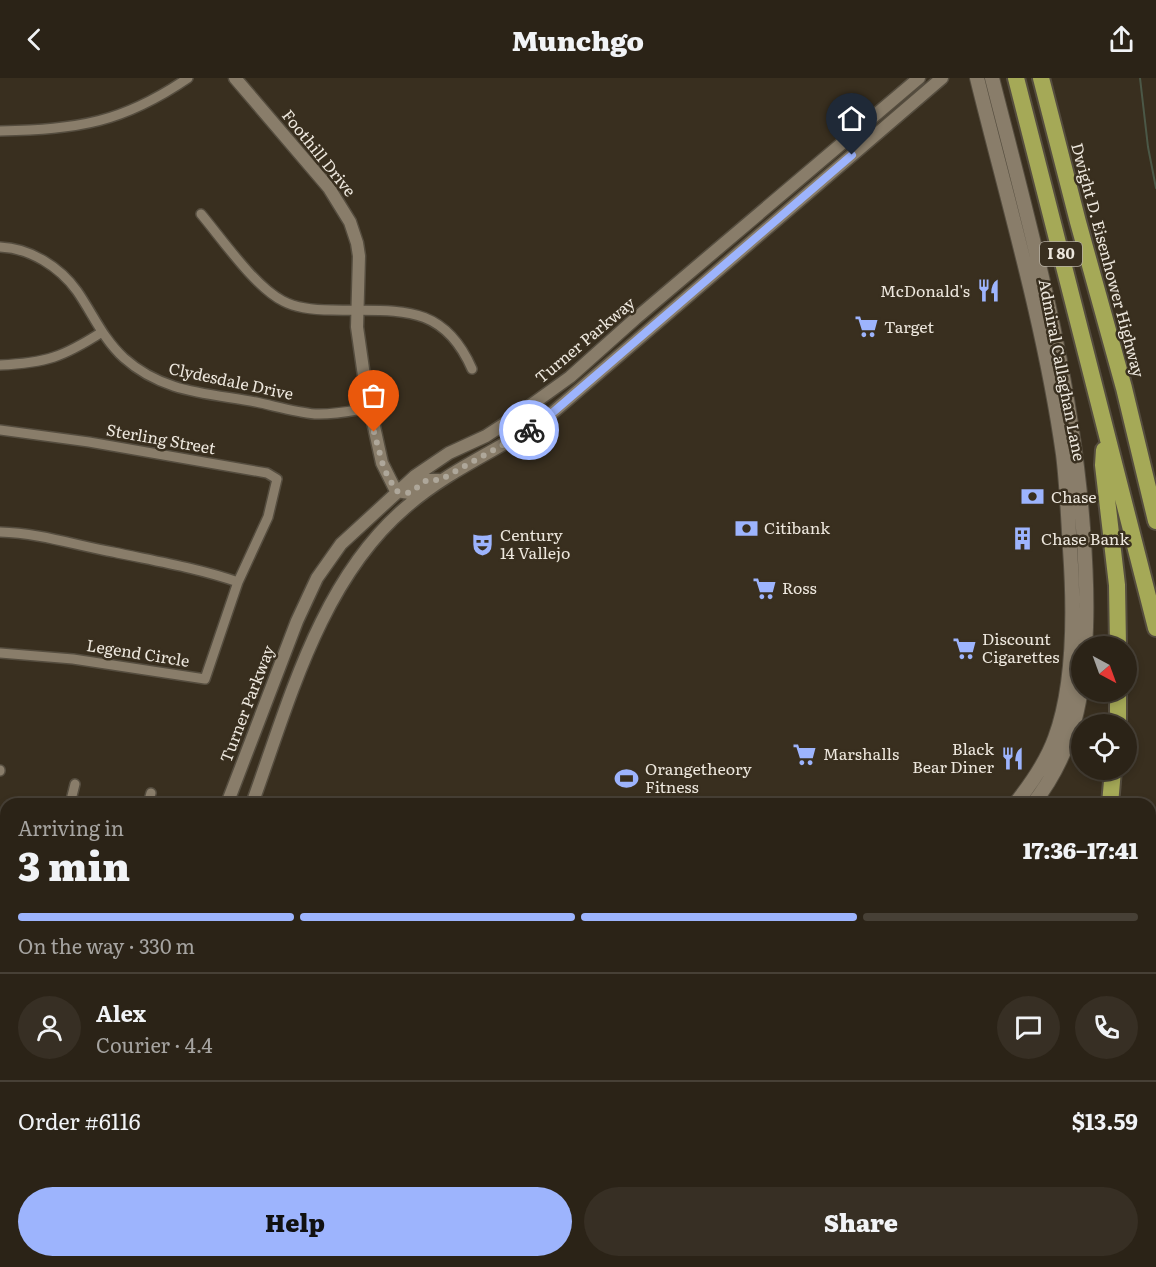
<!DOCTYPE html>
<meta charset="utf-8">
<style>
:root{--surface:#2b2317;--page:#372f24;--text:#f1f3f6;--muted:#a6a4a1;--line:#474036;--accent:#9db4fd}
body{margin:0;font-family:Literata,serif;background:var(--page);color:var(--text);height:100vh;display:flex;flex-direction:column;font-size:22px;white-space:nowrap}
*{box-sizing:border-box;margin:0}
p{font-size:20px;color:var(--muted)}
.icon{flex:none;width:33px;height:33px;fill:none;stroke:currentColor;stroke-width:2;stroke-linecap:round;stroke-linejoin:round}
.map{position:relative;flex:1;overflow:hidden}
.details{position:absolute;left:0px;top:720px;width:1156px;height:470px;display:flex;flex-direction:column;background:var(--surface);border-radius:18px 18px 0 0;box-shadow:0 3px 9px #0003,0 0 0 2px var(--line)}
.details>*{flex:none}
.needle{width:39px;rotate:139deg}
.buttons{position:absolute;left:1071px;top:558px;display:grid;gap:12px}
.buttons a{display:grid;place-items:center;width:66px;height:66px;border-radius:50%;background:var(--surface);box-shadow:0 3px 9px #0003,0 0 0 2px var(--line);font-size:30px}
.pin{position:absolute;display:grid;place-items:center;width:51px;height:51px;color:#fff;margin:-62px -26px;border-radius:50% 50% 50% 0;rotate:-45deg;box-shadow:0 0 6px #0007}
.pin .icon{rotate:45deg}
.courier{position:absolute;display:grid;place-items:center;width:60px;height:60px;margin:-30px;border:4px solid #9db4fd;border-radius:50%;background:#fff;color:#222;box-shadow:0 2px 8px #0007}
.headline em{font-style:normal;font-weight:800}
.headline div{display:flex;flex-direction:column-reverse}
.headline{display:flex;align-items:center;justify-content:space-between;height:102px;padding:0 18px}
h1{font-size:39px;font-weight:800;line-height:45px}
.bar{display:grid;grid-template-columns:repeat(4,1fr);gap:9px 6px;align-content:center;height:72px;padding:0 18px}
.bar i{height:8px;border-radius:4px;background:var(--line)}
.bar .on{background:var(--accent)}
.bar p{grid-column:span 4}
.line{display:flex;align-items:center;gap:15px;padding:0 18px;border-top:2px solid var(--line)}
.line div{flex:1}
.round{display:grid;place-items:center;flex:none;width:63px;height:63px;border-radius:32px;background:var(--page)}
.cta{display:flex;gap:12px;margin-top:auto;padding:12px 18px}
.cta a{flex:1;height:69px;border-radius:36px;background:var(--accent);color:#111;font-size:24px;font-weight:800;line-height:69px;text-align:center}
.cta a+a{background:var(--page);color:var(--text)}
header{display:flex;justify-content:space-between;align-items:center;height:78px;padding:0 18px;background:var(--surface);font-size:27px;font-weight:800}
.map>svg:first-child{display:block}
.lines{fill:none;stroke-linecap:round;stroke-linejoin:round}
.stream{stroke:#4b5847;stroke-width:2}
.minor-casing{stroke:#554d3f;stroke-width:12}
.tertiary-casing{stroke:#554d3f;stroke-width:15}
.secondary-casing{stroke:#554d3f;stroke-width:16}
.motorway-casing{stroke:#554d3f;stroke-width:20}
.minor{stroke:#897d6a;stroke-width:9}
.tertiary{stroke:#897d6a;stroke-width:12}
.secondary{stroke:#897d6a;stroke-width:14}
.motorway{stroke:#a5a957;stroke-width:16}
.done{stroke:#aea79a;stroke-width:6;stroke-dasharray:0 10.8}
.route{stroke:#9db4fd;stroke-width:8}
.labels{text-anchor:middle;stroke-width:5;stroke-linejoin:round;paint-order:stroke}
.shield{fill:#392f1f;stroke:#b7b0a4;stroke-width:1.5}
.shield-label{font-size:15px;font-weight:bold;fill:#ede7dd}
.street-label{font-size:16px;fill:#ede7dd;stroke:#392f1f}
.poi-label{font-size:16px;fill:#ede7dd;stroke:#392f1f;text-anchor:start}
</style>
<header><svg class="icon" aria-label="back" viewBox="0 0 24 24"><path d="M15 5l-7 7 7 7"/></svg>Munchgo<svg class="icon" aria-label="share" viewBox="0 0 24 24"><path d="M12 15V3M7 8l5-5 5 5M5 13v7h14v-7"/></svg></header>
<div class="map">
<svg width="1156" height="1189" viewBox="0 0 1156 1189">
<rect width="100%" height="100%" fill="#392f1f"/>
<g class="lines">
<path class="stream" d="M 1140,0 L 1148,69 L 1156,110
M 984,1189 L 989,1184"/>
<defs>
<path id="minor" d="M 0,53 C 79,51 122,45 188,0
M 201,136 C 222,161 255,209 283,223 C 298,231 316,232 332,232 C 395,234 442,222 472,291
M 0,169 C 30,170 60,189 77,213 C 93,236 103,261 124,280 C 163,315 208,315 256,324 C 275,328 295,334 315,336 C 333,337 351,333 369,330
M 0,287 C 46,285 63,279 102,254
M 0,352 L 89,364 L 267,395 L 277,401 L 268,439 L 238,504 L 205,601 L 73,581 L 0,575
M 0,454 C 39,455 75,467 113,474 C 155,483 198,490 238,504
M 0,693 L 0,692
M 70,726 L 75,706
M 148,726 L 151,715
M 0,754 L 6,755
M 0,953 L 6,957"/>
<path id="tertiary" d="M 235,0 L 329,110 L 350,144 L 357,165 L 359,178 L 357,249 L 366,312 L 382,385 L 396,413 L 410,415 L 427,402 L 439,402
M 227,726 L 297,543 L 317,500 L 341,466 L 415,398 L 449,375 L 486,358 L 509,343 L 570,299 L 635,241 L 919,0
M 252,726 C 289,624 320,503 405,430 C 447,393 498,372 544,342 L 942,0
M 0,1041 L 6,1040
M 0,1062 L 6,1061"/>
<path id="secondary" d="M 977,0 C 1008,125 1045,249 1063,376 C 1067,408 1068,440 1070,471 C 1074,528 1075,606 1055,660 C 1046,685 1031,706 1015,726
M 992,0 C 1030,149 1072,297 1083,450 C 1086,490 1088,529 1085,568
M 1033,726 C 1062,689 1077,649 1082,602
M 584,1189 L 590,1184
M 605,1189 L 611,1184"/>
<path id="motorway" d="M 1016,0 L 1156,550
M 1041,0 L 1078,144 L 1124,310 L 1156,443
M 1104,372 L 1103,387 L 1117,507 L 1118,568
M 1118,646 L 1118,614
M 1110,726 L 1113,692
M 1150,988 L 1156,1002
M 1150,1178 L 1156,1178
M 1033,1189 L 1037,1184
M 1097,1189 L 1118,1184"/>
</defs>
<use href="#minor" class="minor-casing"/>
<use href="#tertiary" class="tertiary-casing"/>
<use href="#secondary" class="secondary-casing"/>
<use href="#motorway" class="motorway-casing"/>
<use href="#minor" class="minor"/>
<use href="#tertiary" class="tertiary"/>
<use href="#secondary" class="secondary"/>
<use href="#motorway" class="motorway"/>
</g>
<g class="lines">
<path class="done" d="M 374,354 L 384,391 L 396,413 L 410,415 L 427,402 L 440,402 L 529,352"/>
<path class="route" d="M 529,352 L 544,342 L 852,77"/>
</g>
<defs>
<symbol id="restaurant-bare" viewBox="-9 -9 18 18"><path d="M-5-6h1v4h1v-4h1v4h1v-4h1v5L-1.5 .5V6h-2V.5L-5-1ZM5-6V6H3V1.5H1.5Q1.5-4 5-6Z" fill="#9db4fd" stroke="#392f1f" stroke-width="2.5" paint-order="stroke"/></symbol>
<symbol id="supermarket-bare" viewBox="-9 -9 18 18"><path d="M-6-5.5h2.5l.6 2H6L4.5 2H-2.5L-4.4-4H-6ZM-1.5 3.2a1.3 1.3 0 1 0 .1 0ZM3 3.2a1.3 1.3 0 1 0 .1 0Z" fill="#9db4fd" stroke="#392f1f" stroke-width="2.5" paint-order="stroke"/></symbol>
<symbol id="bank-bare" viewBox="-9 -9 18 18"><path d="M-6-4H6V4H-6ZM0-2.3a2.3 2.3 0 1 0 0 4.6a2.3 2.3 0 1 0 0-4.6Z" fill="#9db4fd" stroke="#392f1f" stroke-width="2.5" paint-order="stroke"/></symbol>
<symbol id="building-bare" viewBox="-9 -9 18 18"><path d="M-4-6H4V6H1V3H-1V6H-4ZM-2.5-4.3h1.7v1.8h-1.7ZM.8-4.3h1.7v1.8H.8ZM-2.5-1h1.7V.8h-1.7ZM.8-1h1.7V.8H.8Z" fill="#9db4fd" stroke="#392f1f" stroke-width="2.5" paint-order="stroke"/></symbol>
<symbol id="theatre-bare" viewBox="-9 -9 18 18"><path d="M-5-5.5Q0-4 5-5.5V0Q5 5 0 6Q-5 5-5 0ZM-3.3-2.5H-1v1.5H-3.3ZM1-2.5H3.3v1.5H1ZM-2.8 1Q0 5.5 2.8 1Z" fill="#9db4fd" stroke="#392f1f" stroke-width="2.5" paint-order="stroke"/></symbol>
<symbol id="stadium-bare" viewBox="-9 -9 18 18"><path d="M0-5a6.5 5 0 1 0 0 10a6.5 5 0 1 0 0-10ZM-3.5-1.8h7v3.6h-7Z" fill="#9db4fd" stroke="#392f1f" stroke-width="2.5" paint-order="stroke"/></symbol>
</defs>
<g fill-rule="evenodd">
<use href="#restaurant-bare" x="972" y="196" width="33" height="33"/>
<use href="#supermarket-bare" x="850" y="232" width="33" height="33"/>
<use href="#bank-bare" x="1016" y="402" width="33" height="33"/>
<use href="#bank-bare" x="730" y="434" width="33" height="33"/>
<use href="#building-bare" x="1006" y="444" width="33" height="33"/>
<use href="#theatre-bare" x="466" y="450" width="33" height="33"/>
<use href="#supermarket-bare" x="748" y="494" width="33" height="33"/>
<use href="#supermarket-bare" x="948" y="554" width="33" height="33"/>
<use href="#supermarket-bare" x="788" y="660" width="33" height="33"/>
<use href="#restaurant-bare" x="996" y="664" width="33" height="33"/>
<use href="#stadium-bare" x="610" y="684" width="33" height="33"/>
</g>
<g class="labels">
<rect class="shield" x="1040" y="164" width="42" height="24" rx="4.5"/>
<g class="shield-label">
<text x="1061" y="181">I 80</text>
</g>
<g class="street-label">
<text transform="translate(319 75) rotate(51)" y="6">Foothill Drive</text>
<text transform="translate(1108 182) rotate(75)" y="6">Dwight D. Eisenhower Highway</text>
<text transform="translate(585 262) rotate(-40)" y="6">Turner Parkway</text>
<text transform="translate(1062 292) rotate(79)" y="6">Admiral Callaghan Lane</text>
<text transform="translate(231 303) rotate(12)" y="6">Clydesdale Drive</text>
<text transform="translate(161 361) rotate(10)" y="6">Sterling Street</text>
<text transform="translate(138 575) rotate(9)" y="6">Legend Circle</text>
<text transform="translate(247 626) rotate(-69)" y="6">Turner Parkway</text>
</g>
<g class="poi-label">
<text x="970" y="219" text-anchor="end">McDonald's</text>
<text x="884" y="255">Target</text>
<text x="1051" y="425">Chase</text>
<text x="764" y="456">Citibank</text>
<text x="500" y="463">Century<tspan x="500" dy="18">14 Vallejo</tspan></text>
<text x="1041" y="467">Chase Bank</text>
<text x="782" y="516">Ross</text>
<text x="982" y="567">Discount<tspan x="982" dy="18">Cigarettes</tspan></text>
<text x="994" y="677" text-anchor="end">Black<tspan x="994" dy="18">Bear Diner</tspan></text>
<text x="823" y="682">Marshalls</text>
<text x="645" y="697">Orangetheory<tspan x="645" dy="18">Fitness</tspan></text>
</g>
</g>
</svg>
<div class="buttons">
<a><svg class="needle" viewBox="-14 -14 28 28"><path d="M0-13l5 13h-10z" fill="#e53935"/><path d="M0 13l5-13h-10z" fill="#a6a4a1"/></svg></a>
<a><svg class="icon" aria-label="locate" viewBox="0 0 24 24"><circle cx="12" cy="12" r="6"/><path d="M12 2v4M12 18v4M2 12h4M18 12h4"/></svg></a>
</div>
<div class="pin" style="left:374px;top:354px;background:#ea580c"><svg class="icon" aria-label="bag" viewBox="0 0 24 24"><path d="M5 8h14l-1 12H6zM9 8a3 3 0 0 1 6 0"/></svg></div>
<div class="pin" style="left:852px;top:77px;background:#1f2937"><svg class="icon" aria-label="home" viewBox="0 0 24 24"><path d="M3 11l9-7 9 7M6 9v11h12V9"/></svg></div>
<div class="courier" style="left:529px;top:352px"><svg class="icon" aria-label="bike" viewBox="0 0 24 24"><circle cx="6" cy="16" r="4"/><circle cx="18" cy="16" r="4"/><path d="M6 16l4-8h5l3 8M10 8l3 8H6M13 5h3"/></svg></div>
<section class="details">
<div class="headline"><div><h1>3 min</h1><p>Arriving in</p></div><em>17:36–17:41</em></div>
<div class="bar"><i class="on"></i><i class="on"></i><i class="on"></i><i></i><p>On the way · 330 m</p></div>
<div class="line" style="height:108px"><a class="round"><svg class="icon" aria-label="person" viewBox="0 0 24 24"><circle cx="12" cy="8" r="4"/><path d="M4 21q1-7 8-7t8 7"/></svg></a><div><b>Alex</b><p>Courier · 4.4</p></div><a class="round"><svg class="icon" aria-label="chat" viewBox="0 0 24 24"><path d="M4 5h16v11H9l-5 4z"/></svg></a><a class="round"><svg class="icon" aria-label="phone" viewBox="0 0 24 24"><path d="M5 4h4l2 5-3 2q2 4 5 5l2-3 5 2v4C11 20 4 13 5 4z"/></svg></a></div>
<div class="line" style="height:78px"><div>Order #6116</div><b>$13.59</b></div>
<div class="cta"><a>Help</a><a>Share</a></div>
</section>
</div>
